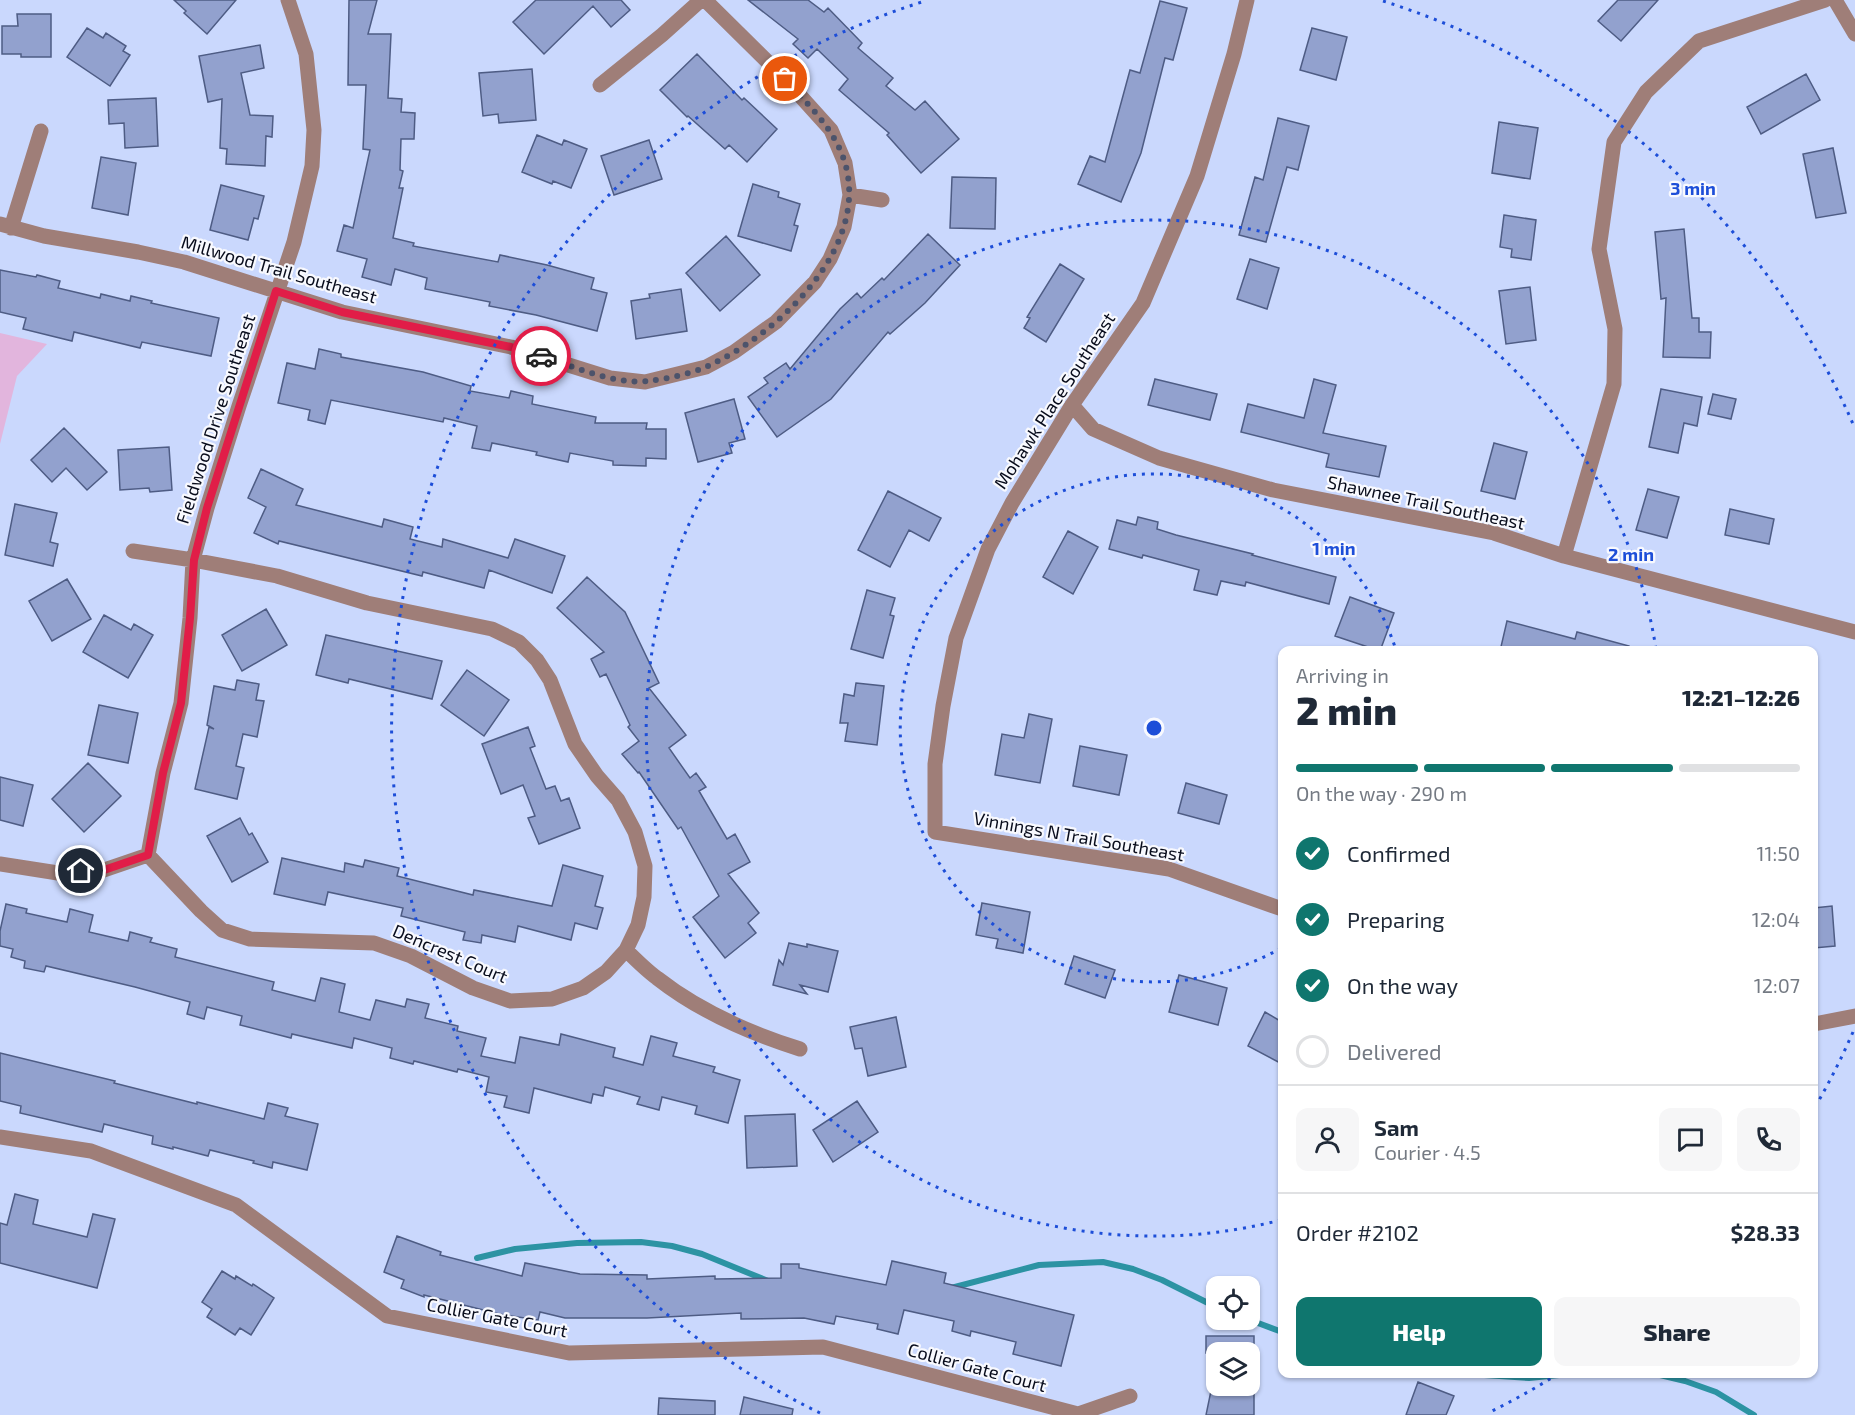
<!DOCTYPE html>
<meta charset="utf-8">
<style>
:root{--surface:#fff;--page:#f6f6f7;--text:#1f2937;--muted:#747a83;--line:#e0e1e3;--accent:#0f766e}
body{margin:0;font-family:"Exo 2",sans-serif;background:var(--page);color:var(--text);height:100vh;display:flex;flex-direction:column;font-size:22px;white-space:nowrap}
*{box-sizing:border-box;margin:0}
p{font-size:20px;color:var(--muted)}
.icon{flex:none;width:33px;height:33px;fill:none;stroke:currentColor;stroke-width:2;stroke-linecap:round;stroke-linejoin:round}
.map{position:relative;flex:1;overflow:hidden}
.sheet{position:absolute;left:1278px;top:646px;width:540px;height:732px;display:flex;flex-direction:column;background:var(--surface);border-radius:12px;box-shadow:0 2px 4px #0004}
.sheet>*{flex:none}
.fabs{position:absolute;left:1206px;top:1276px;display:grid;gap:12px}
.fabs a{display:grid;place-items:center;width:54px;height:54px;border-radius:12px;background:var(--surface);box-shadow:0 2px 4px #0004;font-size:30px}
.pin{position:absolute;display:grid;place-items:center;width:51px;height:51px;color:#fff;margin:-26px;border:3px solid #fff;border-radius:50%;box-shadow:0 2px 6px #0007}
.courier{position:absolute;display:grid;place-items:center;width:60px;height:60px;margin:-30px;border:4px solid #e11d48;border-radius:50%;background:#fff;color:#222;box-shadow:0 2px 8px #0007}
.summary em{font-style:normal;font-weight:800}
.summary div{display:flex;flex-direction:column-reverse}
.summary{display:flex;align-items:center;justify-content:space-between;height:102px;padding:0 18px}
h1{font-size:39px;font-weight:800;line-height:45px}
.bar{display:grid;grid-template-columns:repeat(4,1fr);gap:9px 6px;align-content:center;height:72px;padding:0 18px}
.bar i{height:8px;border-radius:4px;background:var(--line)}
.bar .selected{background:var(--accent)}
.bar p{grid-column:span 4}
.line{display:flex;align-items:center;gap:15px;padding:0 18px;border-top:2px solid var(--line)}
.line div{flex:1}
.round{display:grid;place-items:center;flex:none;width:63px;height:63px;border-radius:12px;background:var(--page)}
ol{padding:0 18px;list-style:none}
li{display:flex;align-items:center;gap:18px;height:66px}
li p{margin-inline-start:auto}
li .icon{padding:6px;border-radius:50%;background:var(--accent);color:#fff;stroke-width:4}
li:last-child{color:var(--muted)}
li i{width:33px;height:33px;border:3px solid var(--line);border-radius:50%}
.primary-button{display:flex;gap:12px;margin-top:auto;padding:12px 18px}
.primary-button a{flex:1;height:69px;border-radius:12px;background:var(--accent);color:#fff;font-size:24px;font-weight:800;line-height:69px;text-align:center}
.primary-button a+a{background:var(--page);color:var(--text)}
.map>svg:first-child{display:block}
.park{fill:#e2b5dd}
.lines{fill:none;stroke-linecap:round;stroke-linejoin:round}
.stream{stroke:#2c93a3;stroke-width:6}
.building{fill:#92a1ce;stroke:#4e5c84;stroke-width:1.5}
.minor{stroke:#9f7e78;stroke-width:15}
.done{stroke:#4c536b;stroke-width:6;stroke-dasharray:0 10.8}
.route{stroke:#e11d48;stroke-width:8}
.ring{fill:none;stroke:#1d4ed8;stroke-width:3;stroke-dasharray:3 6}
.labels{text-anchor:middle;stroke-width:4.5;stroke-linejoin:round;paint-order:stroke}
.street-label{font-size:18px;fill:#080c1c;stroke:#f8f9fe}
.centre{fill:#1d4ed8;stroke:#f8f9fe;stroke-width:3}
.ring-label{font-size:18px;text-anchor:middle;font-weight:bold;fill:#1d4ed8;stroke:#f8f9fe;stroke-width:4.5;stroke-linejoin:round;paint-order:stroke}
</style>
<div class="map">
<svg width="1855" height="1415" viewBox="0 0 1855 1415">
<rect width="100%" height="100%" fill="#cad8fd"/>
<path class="park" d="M 0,333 L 47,344 L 17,376 L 0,444 Z"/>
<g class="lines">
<path class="stream" d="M 477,1258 L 515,1249 L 577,1243 L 641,1242 L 672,1246 L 702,1254 L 768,1281
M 951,1288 L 1039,1265 L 1103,1262 L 1133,1269 L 1162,1280 L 1216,1307
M 1250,1320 L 1282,1332
M 1469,1374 L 1529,1378 L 1559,1375 L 1645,1374
M 1656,1374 L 1685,1381 L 1716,1392 L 1754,1415"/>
</g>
<path class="building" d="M 174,0 L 236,0 L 207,34 L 184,13 L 186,11 Z
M 349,0 L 377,0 L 368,34 L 391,34 L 388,98 L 402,99 L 401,112 L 415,113 L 414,139 L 401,139 L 400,170 L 403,171 L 399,188 L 403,188 L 393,238 L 414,243 L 413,246 L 498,262 L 500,255 L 547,265 L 594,278 L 591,289 L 607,293 L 597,331 L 536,315 L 489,306 L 490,302 L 425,289 L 427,278 L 395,269 L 391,285 L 362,277 L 367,259 L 337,251 L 344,225 L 353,228 L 370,150 L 363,149 L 366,85 L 348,85 Z
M 536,0 L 621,0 L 630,10 L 611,27 L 593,6 L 544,54 L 513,22 Z
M 748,0 L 808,0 L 824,12 L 828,8 L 862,43 L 858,48 L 893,78 L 886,86 L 915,110 L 925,101 L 959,139 L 921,173 L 887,135 L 889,133 L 839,90 L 848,79 L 817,49 L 808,58 L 793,44 L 798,39 Z
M 1618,0 L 1658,0 L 1621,41 L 1598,21 Z
M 1160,1 L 1187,8 L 1173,60 L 1165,58 L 1141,153 L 1121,202 L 1078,184 L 1090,156 L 1105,162 L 1130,70 L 1140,73 Z
M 17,14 L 51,14 L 51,57 L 21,57 L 21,54 L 2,54 L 2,26 L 18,26 Z
M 87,28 L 103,38 L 106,33 L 126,46 L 123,51 L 130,55 L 110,86 L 67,57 Z
M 1312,28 L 1347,37 L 1336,80 L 1300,70 Z
M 260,45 L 264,68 L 241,73 L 250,115 L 273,116 L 272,137 L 266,136 L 265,166 L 226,164 L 227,149 L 220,148 L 222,99 L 208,102 L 199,56 Z
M 697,54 L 742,100 L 744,98 L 777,129 L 747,162 L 729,145 L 725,149 L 688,116 L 687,117 L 660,90 Z
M 532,69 L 536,120 L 499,123 L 498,114 L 483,116 L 479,73 Z
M 1806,74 L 1820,100 L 1761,134 L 1747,107 Z
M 156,98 L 158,146 L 125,148 L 124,123 L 109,124 L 108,100 Z
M 1278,118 L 1309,126 L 1298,170 L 1287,167 L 1266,242 L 1239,235 L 1255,177 L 1263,180 Z
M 1499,122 L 1538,128 L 1530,179 L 1492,173 Z
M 537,135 L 562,145 L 564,140 L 587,149 L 571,188 L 553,181 L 552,184 L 522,172 Z
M 649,140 L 662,179 L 614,195 L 601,156 Z
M 1833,148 L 1846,213 L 1816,218 L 1803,154 Z
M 101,157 L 136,163 L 128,215 L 92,208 Z
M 952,177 L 996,178 L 995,229 L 950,228 Z
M 753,184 L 779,192 L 778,197 L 800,204 L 794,225 L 798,226 L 791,251 L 738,236 Z
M 221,185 L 264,196 L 258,219 L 254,218 L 248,240 L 210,230 Z
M 1504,215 L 1536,220 L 1531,260 L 1511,257 L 1512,249 L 1500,247 Z
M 1684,229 L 1692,318 L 1699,318 L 1699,332 L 1711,332 L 1710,358 L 1663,357 L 1666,298 L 1661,299 L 1655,232 Z
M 928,234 L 960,265 L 925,303 L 890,334 L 888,332 L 831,399 L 777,437 L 748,397 L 768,383 L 764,378 L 786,363 L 790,369 L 840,309 L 857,293 L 861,298 L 882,278 L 884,280 Z
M 726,236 L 760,275 L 720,311 L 686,273 Z
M 1250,259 L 1279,268 L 1267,309 L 1237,299 Z
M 1060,264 L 1084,279 L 1046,342 L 1024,328 L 1030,318 L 1027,317 Z
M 0,270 L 36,277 L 37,275 L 60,281 L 58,288 L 100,298 L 101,294 L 130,301 L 131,296 L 152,301 L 151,303 L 219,318 L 211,356 L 142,342 L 140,348 L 74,332 L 72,341 L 23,329 L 26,318 L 0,312 Z
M 1530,287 L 1536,340 L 1506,344 L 1499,291 Z
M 681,289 L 687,331 L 636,339 L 631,301 L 650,298 L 649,294 Z
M 319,349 L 341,354 L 341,357 L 423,372 L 471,386 L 470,391 L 509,398 L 511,391 L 533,396 L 532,404 L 596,417 L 595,423 L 647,423 L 646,429 L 666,429 L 666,459 L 646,458 L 646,466 L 613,465 L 613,461 L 570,453 L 568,462 L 536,455 L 537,452 L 492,443 L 490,451 L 472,448 L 477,426 L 444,418 L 443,422 L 331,400 L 325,424 L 308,420 L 310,410 L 278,403 L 287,363 L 315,369 Z
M 1155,379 L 1217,394 L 1210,420 L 1148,405 Z
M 1314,379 L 1336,385 L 1323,433 L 1386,446 L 1379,477 L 1326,467 L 1329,454 L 1241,432 L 1248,404 L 1304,418 Z
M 1661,389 L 1702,397 L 1697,426 L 1684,423 L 1678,453 L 1649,447 Z
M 1713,394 L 1736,399 L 1731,419 L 1708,414 Z
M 734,399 L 745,439 L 729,443 L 732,453 L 698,462 L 685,413 Z
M 64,428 L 107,472 L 87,490 L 66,468 L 52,482 L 31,460 Z
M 1494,443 L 1527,452 L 1515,499 L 1481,491 Z
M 169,447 L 172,490 L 150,492 L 149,488 L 120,490 L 118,450 Z
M 261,469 L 303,489 L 296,505 L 382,527 L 384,519 L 413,527 L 410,539 L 442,547 L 443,539 L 508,558 L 515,539 L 565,556 L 552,593 L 489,570 L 484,588 L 423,572 L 422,576 L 279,541 L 278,544 L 254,533 L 266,507 L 248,498 Z
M 1648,489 L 1679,497 L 1667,538 L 1636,530 Z
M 888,491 L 941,518 L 929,541 L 909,530 L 890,567 L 858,550 Z
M 15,504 L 57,513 L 50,542 L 58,544 L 53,566 L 5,555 Z
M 1730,509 L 1774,519 L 1769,544 L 1725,535 Z
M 1138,517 L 1158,522 L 1157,529 L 1176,535 L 1253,554 L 1252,555 L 1336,577 L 1329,604 L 1246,582 L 1245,586 L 1221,581 L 1217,595 L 1194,590 L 1199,570 L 1143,555 L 1142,558 L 1109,549 L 1117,520 L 1136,525 Z
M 1068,531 L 1098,547 L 1073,594 L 1043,577 Z
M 587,577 L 625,612 L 659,683 L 649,688 L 686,735 L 669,748 L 690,778 L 696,773 L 706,787 L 699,791 L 727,839 L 735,834 L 750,862 L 728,874 L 759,913 L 748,923 L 756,933 L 725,958 L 693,917 L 719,896 L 681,827 L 678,829 L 639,772 L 638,773 L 622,754 L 639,741 L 628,727 L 630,725 L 606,674 L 600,677 L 591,659 L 604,652 L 557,608 Z
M 67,579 L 91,619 L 52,641 L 29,601 Z
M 867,590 L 895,598 L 890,615 L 894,616 L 883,658 L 851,649 Z
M 1350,597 L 1394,613 L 1380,651 L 1335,636 Z
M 266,609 L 287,645 L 242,671 L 222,635 Z
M 104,615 L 131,630 L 134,624 L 153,635 L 128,678 L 83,652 Z
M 1507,621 L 1575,639 L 1577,632 L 1629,646 L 1628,651 L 1500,651 Z
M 326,635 L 442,661 L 432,699 L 349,679 L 348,683 L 316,675 Z
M 467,670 L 509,700 L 484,736 L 441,705 Z
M 237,680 L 259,684 L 256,700 L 264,701 L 257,737 L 243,734 L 236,766 L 244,768 L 237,799 L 195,789 L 209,727 L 214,729 L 207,725 L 214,686 L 235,690 Z
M 856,683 L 884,686 L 877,745 L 845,741 L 848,723 L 840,723 L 844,694 L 854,696 Z
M 99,705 L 138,713 L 128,763 L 88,755 Z
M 1029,714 L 1052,719 L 1040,783 L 995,775 L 1002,734 L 1024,738 Z
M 528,727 L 535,746 L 530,748 L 546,789 L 555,786 L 561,801 L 569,798 L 580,828 L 539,844 L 528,818 L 535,816 L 523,785 L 501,794 L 482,744 Z
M 1080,746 L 1127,755 L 1119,795 L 1073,786 Z
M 88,763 L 121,796 L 84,832 L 52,799 Z
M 0,777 L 33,785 L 23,826 L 0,820 Z
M 1186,783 L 1227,795 L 1219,824 L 1178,813 Z
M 240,818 L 249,835 L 252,833 L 268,862 L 232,882 L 207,836 Z
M 282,858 L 344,872 L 345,863 L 363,867 L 365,860 L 399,868 L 397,876 L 473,895 L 474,890 L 552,906 L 563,865 L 603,876 L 595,906 L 603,908 L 597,929 L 575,923 L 571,940 L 518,926 L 515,942 L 482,935 L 481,943 L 463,940 L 465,932 L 401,916 L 403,908 L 328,892 L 325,905 L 274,894 Z
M 982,903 L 1030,912 L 1023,953 L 996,948 L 998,939 L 976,935 Z
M 6,904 L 27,909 L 26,913 L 67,922 L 70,909 L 93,915 L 89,932 L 128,941 L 130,932 L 152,938 L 150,942 L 177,949 L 175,957 L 274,982 L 272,990 L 315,1001 L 321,978 L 345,984 L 339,1012 L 370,1020 L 376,1000 L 405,1007 L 407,999 L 429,1004 L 425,1018 L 458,1026 L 457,1031 L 486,1038 L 481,1056 L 515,1063 L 520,1037 L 559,1045 L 561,1034 L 615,1048 L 613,1057 L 643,1065 L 651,1036 L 677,1043 L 673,1056 L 715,1067 L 713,1072 L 740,1080 L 728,1123 L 695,1114 L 697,1106 L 662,1097 L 659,1110 L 637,1104 L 640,1097 L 605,1087 L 603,1096 L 593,1094 L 591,1103 L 534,1088 L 529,1113 L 504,1107 L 507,1096 L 486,1092 L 489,1077 L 458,1069 L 457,1072 L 414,1061 L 413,1064 L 390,1058 L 392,1048 L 354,1038 L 352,1048 L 292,1034 L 291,1038 L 240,1025 L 242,1016 L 207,1007 L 204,1019 L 187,1014 L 190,1002 L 135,987 L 46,966 L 44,972 L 24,968 L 25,961 L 11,957 L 13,949 L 0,946 L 0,931 Z
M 1832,906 L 1835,946 L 1814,948 L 1814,908 Z
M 789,943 L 807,947 L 807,944 L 838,951 L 828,992 L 800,985 L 807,994 L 773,985 L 779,960 L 783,965 Z
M 1074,956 L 1115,970 L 1105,998 L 1065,984 Z
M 1179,975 L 1227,988 L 1218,1025 L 1169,1012 Z
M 1265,1012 L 1282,1022 L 1282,1064 L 1248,1046 Z
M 896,1017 L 906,1067 L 868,1076 L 862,1048 L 855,1049 L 850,1027 Z
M 0,1053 L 115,1081 L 114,1083 L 197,1104 L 197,1102 L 264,1119 L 268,1103 L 288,1108 L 285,1116 L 318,1124 L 307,1170 L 273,1162 L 272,1168 L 253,1163 L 254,1161 L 210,1150 L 208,1156 L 173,1147 L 173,1149 L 152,1144 L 153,1136 L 104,1124 L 102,1132 L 20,1113 L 21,1106 L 0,1101 Z
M 857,1101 L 878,1132 L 833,1162 L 813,1130 Z
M 795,1114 L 797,1166 L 747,1168 L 745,1116 Z
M 15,1194 L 38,1200 L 33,1224 L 87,1237 L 93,1214 L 115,1219 L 97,1288 L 0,1263 L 0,1223 L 7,1225 Z
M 397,1236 L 441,1252 L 440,1255 L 522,1276 L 525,1263 L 580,1274 L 647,1275 L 647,1279 L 715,1276 L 715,1279 L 781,1278 L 781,1264 L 799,1264 L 799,1268 L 886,1285 L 892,1261 L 946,1273 L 944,1283 L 1074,1315 L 1061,1366 L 1013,1354 L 1016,1342 L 971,1331 L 970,1336 L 952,1331 L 954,1321 L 904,1310 L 898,1334 L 877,1329 L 878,1324 L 836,1316 L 834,1324 L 804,1318 L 741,1319 L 741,1313 L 647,1318 L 565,1318 L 540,1312 L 538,1320 L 499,1314 L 424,1295 L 424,1297 L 401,1288 L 404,1280 L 384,1272 Z
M 222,1271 L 235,1279 L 236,1276 L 252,1286 L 253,1284 L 274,1298 L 251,1335 L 240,1328 L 235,1335 L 207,1317 L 212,1309 L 202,1302 Z
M 1206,1336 L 1254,1336 L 1254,1353 L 1206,1353 Z
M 1418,1382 L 1454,1396 L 1446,1415 L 1406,1415 Z
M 1212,1386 L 1254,1386 L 1254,1415 L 1206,1415 Z
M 744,1397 L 793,1409 L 792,1415 L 740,1415 Z
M 659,1398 L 715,1401 L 715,1415 L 658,1415 Z"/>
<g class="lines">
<path class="minor" d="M 1247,0 L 1234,54 L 1197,176 L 1143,303 L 1072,405 L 1012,503 L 988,549 L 956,638 L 943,706 L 935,764 L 935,832 L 1169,869 L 1282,909
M 1835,0 L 1855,34
M 600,85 L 662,35 L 701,0
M 850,195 L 882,200
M 0,224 L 44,236 L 138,252 L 184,262 L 342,312 L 511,347 L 610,378 L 645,382 L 706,367 L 734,352 L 776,322 L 815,282 L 830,259 L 844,227 L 850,195 L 845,163 L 831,130 L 785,79 L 705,0
M 11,228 L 41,131
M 1072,405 L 1093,429 L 1159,458 L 1273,490 L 1494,533 L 1564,556 L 1855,632
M 1564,556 L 1614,384 L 1615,329 L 1599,249 L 1614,142 L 1646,92 L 1699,41 L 1825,0
M 148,855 L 163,773 L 181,703 L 190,618 L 193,560 L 207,508 L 239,406 L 294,242 L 312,166 L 314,130 L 306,54 L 288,0
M 0,864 L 58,873 L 104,870 L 148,855 L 201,911 L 222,930 L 250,939 L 374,943 L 411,956 L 473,988 L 510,1001 L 552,999 L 583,988 L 606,972 L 626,950 L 638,925 L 644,897 L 645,866 L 635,832 L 618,800 L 597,776 L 575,744 L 550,680 L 537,660 L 519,642 L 492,629 L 367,603 L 277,576 L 193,560 L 133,551
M 626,950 C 636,960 646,970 657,978 C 699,1011 749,1033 800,1049
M 1814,1024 L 1855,1016
M 0,1137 L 91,1151 L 236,1205 L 387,1316 L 569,1353 L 823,1347 L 1078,1414 L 1130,1396"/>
</g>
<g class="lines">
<path class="done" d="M 541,356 C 572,366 615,385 647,381 C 666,379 690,374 708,366 C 778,334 870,248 845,163 C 835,129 808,105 785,79"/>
<path class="route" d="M 81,871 L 104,870 L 148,855 L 163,773 L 181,703 L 190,618 L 194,560 L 207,508 L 276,291 L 342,312 L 511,347 L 541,356"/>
</g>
<g class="ring">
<path d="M1281 948A254 254 0 1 1 1396 650"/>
<path d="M1281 1220A508 508 0 1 1 1656 649"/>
<path d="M1853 1032A762 762 0 0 1 1814 1109M1558 1374A762 762 0 0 1 1488 1413M820 1413A762 762 0 0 1 925 1M1383 1A762 762 0 0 1 1853 424"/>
</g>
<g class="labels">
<g class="street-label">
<text transform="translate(279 270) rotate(16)" y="6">Millwood Trail Southeast</text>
<text transform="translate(1055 401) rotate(-57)" y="6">Mohawk Place Southeast</text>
<text transform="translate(216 419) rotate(-72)" y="6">Fieldwood Drive Southeast</text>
<text transform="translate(1426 503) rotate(12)" y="6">Shawnee Trail Southeast</text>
<text transform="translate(1079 837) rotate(10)" y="6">Vinnings N Trail Southeast</text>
<text transform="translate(450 954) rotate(23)" y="6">Dencrest Court</text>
<text transform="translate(497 1318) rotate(11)" y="6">Collier Gate Court</text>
<text transform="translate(977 1368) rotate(15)" y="6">Collier Gate Court</text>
</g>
</g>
<circle cx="1154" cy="728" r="9" class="centre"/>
<g class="ring-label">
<text x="1693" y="195">3 min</text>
<text x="1334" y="555">1 min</text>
<text x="1631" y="561">2 min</text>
</g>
</svg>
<div class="fabs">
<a><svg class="icon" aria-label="locate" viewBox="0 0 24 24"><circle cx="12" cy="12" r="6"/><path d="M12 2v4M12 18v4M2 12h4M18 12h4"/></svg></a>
<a><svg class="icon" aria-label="layers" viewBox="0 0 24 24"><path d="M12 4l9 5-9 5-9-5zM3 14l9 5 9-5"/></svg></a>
</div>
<div class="pin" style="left:785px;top:79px;background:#ea580c"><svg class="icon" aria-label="bag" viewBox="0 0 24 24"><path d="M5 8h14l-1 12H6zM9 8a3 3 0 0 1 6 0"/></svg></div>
<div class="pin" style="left:81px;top:871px;background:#1f2937"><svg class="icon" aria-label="home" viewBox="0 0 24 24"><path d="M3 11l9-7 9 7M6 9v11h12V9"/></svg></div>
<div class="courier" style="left:541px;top:356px"><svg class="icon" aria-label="car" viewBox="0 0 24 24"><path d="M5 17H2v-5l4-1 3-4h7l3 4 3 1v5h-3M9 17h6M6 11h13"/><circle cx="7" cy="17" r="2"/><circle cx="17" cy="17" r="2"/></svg></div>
<section class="sheet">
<div class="summary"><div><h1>2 min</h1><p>Arriving in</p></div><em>12:21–12:26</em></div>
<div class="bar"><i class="selected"></i><i class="selected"></i><i class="selected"></i><i></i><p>On the way · 290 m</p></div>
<ol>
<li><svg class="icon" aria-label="check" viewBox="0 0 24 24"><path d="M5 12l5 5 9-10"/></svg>Confirmed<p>11:50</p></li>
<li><svg class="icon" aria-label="check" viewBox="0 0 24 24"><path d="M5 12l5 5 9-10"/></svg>Preparing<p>12:04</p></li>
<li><svg class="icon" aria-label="check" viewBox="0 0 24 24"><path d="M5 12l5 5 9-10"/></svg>On the way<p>12:07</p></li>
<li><i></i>Delivered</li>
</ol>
<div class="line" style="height:108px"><a class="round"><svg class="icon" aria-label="person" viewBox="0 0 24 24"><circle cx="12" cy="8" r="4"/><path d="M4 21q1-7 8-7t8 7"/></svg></a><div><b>Sam</b><p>Courier · 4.5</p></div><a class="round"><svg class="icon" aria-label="chat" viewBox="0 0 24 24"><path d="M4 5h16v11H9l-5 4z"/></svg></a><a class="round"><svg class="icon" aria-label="phone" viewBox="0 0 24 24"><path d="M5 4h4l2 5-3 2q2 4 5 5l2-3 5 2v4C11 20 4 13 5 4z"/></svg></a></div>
<div class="line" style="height:78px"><div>Order #2102</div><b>$28.33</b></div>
<div class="primary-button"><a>Help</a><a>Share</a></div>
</section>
</div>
